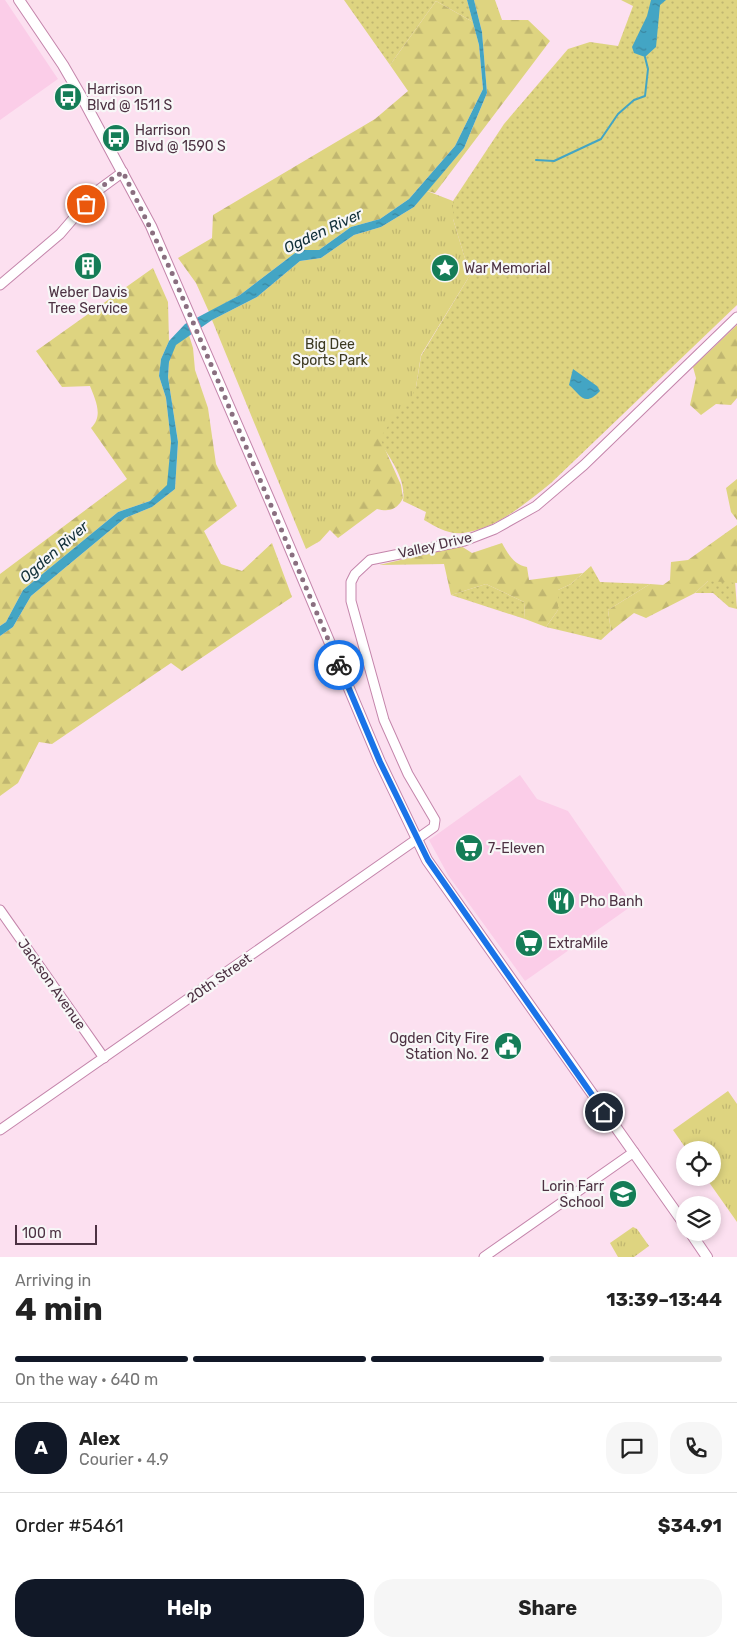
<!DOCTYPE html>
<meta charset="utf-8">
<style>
:root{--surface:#fff;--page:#f6f6f6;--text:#222;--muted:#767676;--line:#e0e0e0;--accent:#111827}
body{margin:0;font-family:Rubik,sans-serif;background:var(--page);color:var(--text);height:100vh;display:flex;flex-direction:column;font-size:19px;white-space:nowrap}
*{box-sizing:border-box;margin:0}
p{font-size:16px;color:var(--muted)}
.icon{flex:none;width:28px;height:28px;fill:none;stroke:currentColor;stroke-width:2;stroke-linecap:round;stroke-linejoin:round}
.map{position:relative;height:1257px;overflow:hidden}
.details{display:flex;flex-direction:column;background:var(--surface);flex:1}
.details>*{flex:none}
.tools{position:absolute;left:676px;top:1141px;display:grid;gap:10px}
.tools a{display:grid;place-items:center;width:45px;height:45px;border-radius:50%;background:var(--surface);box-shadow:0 2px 8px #0003;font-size:25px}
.scale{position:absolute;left:15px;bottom:12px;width:82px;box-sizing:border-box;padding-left:5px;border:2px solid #4d3243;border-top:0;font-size:14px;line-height:18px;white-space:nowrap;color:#4d3243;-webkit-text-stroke:4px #f7f7f7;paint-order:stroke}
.pin{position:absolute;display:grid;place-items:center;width:42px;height:42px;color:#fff;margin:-21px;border:2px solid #fff;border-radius:50%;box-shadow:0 1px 5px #0007}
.courier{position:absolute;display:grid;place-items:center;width:50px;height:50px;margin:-25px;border:4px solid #1a73e8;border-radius:50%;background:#fff;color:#222;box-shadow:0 1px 6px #0007}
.head em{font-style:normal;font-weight:700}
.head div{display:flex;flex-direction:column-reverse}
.head{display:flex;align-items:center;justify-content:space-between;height:85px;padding:0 15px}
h1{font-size:32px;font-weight:700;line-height:38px}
.bar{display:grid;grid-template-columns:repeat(4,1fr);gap:8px 5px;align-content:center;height:60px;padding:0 15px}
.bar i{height:6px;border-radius:4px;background:var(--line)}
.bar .on{background:var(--accent)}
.bar p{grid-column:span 4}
.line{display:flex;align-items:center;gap:12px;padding:0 15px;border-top:1px solid var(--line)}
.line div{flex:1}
.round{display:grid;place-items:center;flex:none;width:52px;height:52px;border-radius:20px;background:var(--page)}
.action{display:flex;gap:10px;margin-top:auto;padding:10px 15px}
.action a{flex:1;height:58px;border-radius:20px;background:var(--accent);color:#fff;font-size:20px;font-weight:700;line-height:58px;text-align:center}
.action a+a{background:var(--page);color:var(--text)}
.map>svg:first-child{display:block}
.built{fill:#fbcde8}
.grass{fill:url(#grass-dots)}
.forest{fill:url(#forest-firs)}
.park{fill:url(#park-tufts)}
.water{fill:url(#water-ripples)}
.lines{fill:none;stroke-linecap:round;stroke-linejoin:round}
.stream{stroke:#43a5c4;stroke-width:2}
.tertiary-casing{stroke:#c485ab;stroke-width:11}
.secondary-casing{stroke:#c485ab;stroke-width:11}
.primary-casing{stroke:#c485ab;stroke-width:12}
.tertiary{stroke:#fff;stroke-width:9}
.secondary{stroke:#fff;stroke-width:9}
.primary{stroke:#fff;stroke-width:10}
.done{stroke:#8a6f80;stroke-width:5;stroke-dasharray:0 9}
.route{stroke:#1a73e8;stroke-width:6}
.labels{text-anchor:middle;stroke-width:4.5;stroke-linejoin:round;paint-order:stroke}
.poi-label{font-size:14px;fill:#4d3243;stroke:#f7f7f7;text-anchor:start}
.park-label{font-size:14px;fill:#3c3921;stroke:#f7f7f7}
.street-label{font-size:14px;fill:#4d3243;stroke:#f7f7f7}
.water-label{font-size:15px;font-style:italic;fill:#112f39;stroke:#f7f7f7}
</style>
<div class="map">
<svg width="737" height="1257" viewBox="0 0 737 1257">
<defs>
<pattern id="grass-dots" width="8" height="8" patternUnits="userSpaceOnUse" patternTransform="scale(1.25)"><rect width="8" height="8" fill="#ded480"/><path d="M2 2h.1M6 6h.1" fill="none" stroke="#c0b670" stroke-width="1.8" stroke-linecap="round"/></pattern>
<pattern id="forest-firs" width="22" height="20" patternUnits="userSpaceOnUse" patternTransform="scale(1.25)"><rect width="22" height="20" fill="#ded480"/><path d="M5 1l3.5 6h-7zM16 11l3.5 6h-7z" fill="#c0b670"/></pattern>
<pattern id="park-tufts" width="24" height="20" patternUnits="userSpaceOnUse" patternTransform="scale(1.25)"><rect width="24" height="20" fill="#ded480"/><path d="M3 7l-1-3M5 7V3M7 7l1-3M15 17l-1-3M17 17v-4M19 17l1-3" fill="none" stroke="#c0b670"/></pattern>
<pattern id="water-ripples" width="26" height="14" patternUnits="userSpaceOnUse" patternTransform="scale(1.25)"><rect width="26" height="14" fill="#43a5c4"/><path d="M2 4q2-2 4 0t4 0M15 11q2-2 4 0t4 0" fill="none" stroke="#3a87a1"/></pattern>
</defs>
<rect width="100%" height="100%" fill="#fce0f0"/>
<path class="built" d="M 0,0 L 5,0 L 58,79 L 0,120 Z
M 520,775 L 537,799 L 568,811 L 633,905 L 525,981 L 448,875 L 429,840 Z"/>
<path class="grass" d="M 344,0 L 467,0 L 473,22 L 436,1 L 390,65 Z
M 621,0 L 737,0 L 737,305 L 551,483 C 526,503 496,529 463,533 C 449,535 436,527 424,520 L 426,512 L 403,501 C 407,477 386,453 374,433 L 416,387 L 421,356 L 470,275 L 453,219 L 453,201 L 504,124 L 568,49 L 590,42 L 618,46 L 633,6 Z
M 591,566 L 600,582 L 650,584 L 608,610 L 611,631 L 601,640 L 546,627 L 558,610 L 558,590 L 571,584 Z
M 708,581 L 735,581 L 737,609 L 729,607 L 713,593 L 695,593 Z
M 486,584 L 524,602 L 525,619 L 451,595 Z"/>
<path class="forest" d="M 474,0 L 495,0 L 502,20 L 528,20 L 550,41 L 435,193 L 427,191 L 464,148 L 487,93 L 482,32 Z
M 436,1 L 473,22 L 479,45 L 483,89 L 455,146 L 409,199 L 380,219 L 351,227 L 319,250 L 299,250 L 240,295 L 209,312 L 196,283 L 178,258 L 212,238 L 213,215 L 375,119 L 408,91 L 390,65 Z
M 153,268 L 168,302 L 169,341 L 161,359 L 159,376 L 166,398 L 171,442 L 168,485 L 150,501 L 118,512 L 23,590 L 6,622 L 0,626 L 0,574 L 127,479 L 91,428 C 104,416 95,399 90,386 L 62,387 L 36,351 Z
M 737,325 L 737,398 L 731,405 L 716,404 L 701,415 L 690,405 L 696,378 L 693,367 Z
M 189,335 L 193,348 L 195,370 L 208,408 L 216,464 L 237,506 L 204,531 L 221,564 L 242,571 L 272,543 L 292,597 L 182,671 L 171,663 L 52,744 L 39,742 L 18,783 L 0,796 L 0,636 L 13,627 L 31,596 L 125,518 L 152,507 L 175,489 L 178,442 L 168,377 L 169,362 L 175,345 Z
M 420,354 L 403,404 L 380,438 L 401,485 L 403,498 C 397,510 389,512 377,509 L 338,538 L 327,527 L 284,448 Z
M 737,479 L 737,520 L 731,512 L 726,488 Z
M 737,525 L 737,583 L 708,581 L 695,593 L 646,618 L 634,613 L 611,631 L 608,610 L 650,584 L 663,585 L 670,580 L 671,562 L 688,560 Z
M 502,543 C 508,554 514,565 527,567 L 529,580 L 583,573 L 571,584 L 558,590 L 558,610 L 546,627 L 525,619 L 524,602 L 486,584 L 451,595 L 444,564 L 379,565 L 461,546 L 472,553 Z"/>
<path class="park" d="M 427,191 L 453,201 L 453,219 L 470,275 L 421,355 L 416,387 L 408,404 L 374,433 L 372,483 L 320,541 L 306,549 L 212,320 L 257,297 L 300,261 L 321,258 L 354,235 L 381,227 L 414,207 Z
M 728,1091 L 737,1104 L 737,1222 L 706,1178 L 712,1178 L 712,1150 L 687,1150 L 673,1130 Z
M 633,1227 L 637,1229 L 649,1246 L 634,1257 L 618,1257 L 610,1243 Z"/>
<path class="water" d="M 467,0 L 474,0 L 482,32 L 487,93 L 464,148 L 414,207 L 381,227 L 354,235 L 321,258 L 300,261 L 257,297 L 212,320 L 176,345 L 169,362 L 168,377 L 178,442 L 175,489 L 152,507 L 125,518 L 31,596 L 13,627 L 0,636 L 0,626 L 6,622 L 23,590 L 118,512 L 150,501 L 167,485 L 171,442 L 166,398 L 159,376 L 161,359 L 169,341 L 185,324 L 240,295 L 299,250 L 319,250 L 351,227 L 380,219 L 409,199 L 455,146 L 483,89 L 479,45 Z
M 651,0 L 666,0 L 660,5 L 656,47 L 645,57 L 634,53 L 632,47 L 647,16 Z
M 573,369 L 597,386 L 600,391 C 584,408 580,394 569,385 Z"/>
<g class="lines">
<path class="stream" d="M 536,160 L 554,161 L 601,139 L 618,114 L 634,100 L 645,96 L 648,69 L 645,57"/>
<defs>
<path id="tertiary" d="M 0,285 L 60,234 L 97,191 L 123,172
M 417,839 L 434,827 L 435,820 L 408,774 L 384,720 L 351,601 L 351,582 L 355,574 L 370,560 L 464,541 L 495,529 L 536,506 L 584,465 L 737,317
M 0,910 L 104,1058
M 484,1257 L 634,1152"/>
<path id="secondary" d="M 0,1130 L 417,839"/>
<path id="primary" d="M 19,0 L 63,65 L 85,103 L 151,226 L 273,508 L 380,762 L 427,860 L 685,1225
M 690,1232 L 707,1257"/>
</defs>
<use href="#tertiary" class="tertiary-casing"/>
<use href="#secondary" class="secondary-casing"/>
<use href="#primary" class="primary-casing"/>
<use href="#tertiary" class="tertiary"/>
<use href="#secondary" class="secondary"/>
<use href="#primary" class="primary"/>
</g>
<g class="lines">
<path class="done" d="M 86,204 L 107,182 L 123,172 L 172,273 L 339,665"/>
<path class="route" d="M 339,665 L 380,762 L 428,860 L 604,1112"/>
</g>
<defs>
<symbol id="bus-disc" viewBox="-11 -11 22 22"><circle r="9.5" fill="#157d57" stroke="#f7f7f7"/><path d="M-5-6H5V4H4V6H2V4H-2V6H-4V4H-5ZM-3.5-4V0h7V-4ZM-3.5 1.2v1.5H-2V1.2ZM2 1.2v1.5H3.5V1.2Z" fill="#fff"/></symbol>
<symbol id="building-disc" viewBox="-11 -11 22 22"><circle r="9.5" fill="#157d57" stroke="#f7f7f7"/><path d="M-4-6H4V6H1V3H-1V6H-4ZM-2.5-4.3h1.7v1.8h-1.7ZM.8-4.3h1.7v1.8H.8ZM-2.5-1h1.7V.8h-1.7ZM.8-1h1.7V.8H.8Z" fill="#fff"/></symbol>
<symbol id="sight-disc" viewBox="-11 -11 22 22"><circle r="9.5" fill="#157d57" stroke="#f7f7f7"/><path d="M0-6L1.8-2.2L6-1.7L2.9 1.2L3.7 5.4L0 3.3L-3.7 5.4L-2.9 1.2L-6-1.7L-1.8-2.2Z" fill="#fff"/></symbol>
<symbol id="supermarket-disc" viewBox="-11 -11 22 22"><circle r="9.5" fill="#157d57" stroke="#f7f7f7"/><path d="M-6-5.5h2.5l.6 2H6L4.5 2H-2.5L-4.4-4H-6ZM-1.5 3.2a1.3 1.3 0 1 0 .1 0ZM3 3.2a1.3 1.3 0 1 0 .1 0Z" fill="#fff"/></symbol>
<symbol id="restaurant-disc" viewBox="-11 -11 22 22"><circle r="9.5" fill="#157d57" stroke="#f7f7f7"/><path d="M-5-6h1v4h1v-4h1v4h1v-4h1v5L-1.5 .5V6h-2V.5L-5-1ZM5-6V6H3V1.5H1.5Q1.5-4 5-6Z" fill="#fff"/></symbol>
<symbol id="civic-disc" viewBox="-11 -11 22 22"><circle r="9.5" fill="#157d57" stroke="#f7f7f7"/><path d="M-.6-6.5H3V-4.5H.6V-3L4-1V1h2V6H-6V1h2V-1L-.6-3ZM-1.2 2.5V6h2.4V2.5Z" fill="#fff"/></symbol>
<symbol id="school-disc" viewBox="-11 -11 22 22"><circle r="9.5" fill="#157d57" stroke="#f7f7f7"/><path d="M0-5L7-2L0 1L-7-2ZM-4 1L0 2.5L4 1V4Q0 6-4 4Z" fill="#fff"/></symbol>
</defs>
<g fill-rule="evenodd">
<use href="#bus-disc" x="52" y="81" width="32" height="32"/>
<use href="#bus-disc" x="100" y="122" width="32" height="32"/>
<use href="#building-disc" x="72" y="250" width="32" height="32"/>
<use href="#sight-disc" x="429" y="252" width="32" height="32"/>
<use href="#supermarket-disc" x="453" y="832" width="32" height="32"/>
<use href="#restaurant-disc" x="545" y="885" width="32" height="32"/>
<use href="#supermarket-disc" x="513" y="927" width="32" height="32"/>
<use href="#civic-disc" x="492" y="1030" width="32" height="32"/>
<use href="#school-disc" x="607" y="1178" width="32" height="32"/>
</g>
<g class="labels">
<g class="poi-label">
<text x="87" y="94">Harrison<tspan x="87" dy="16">Blvd @ 1511 S</tspan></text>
<text x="135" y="135">Harrison<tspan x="135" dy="16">Blvd @ 1590 S</tspan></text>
<text x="464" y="273">War Memorial</text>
<text x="88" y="297" text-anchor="middle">Weber Davis<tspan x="88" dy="16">Tree Service</tspan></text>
<text x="488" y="853">7-Eleven</text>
<text x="580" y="906">Pho Banh</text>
<text x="548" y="948">ExtraMile</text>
<text x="489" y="1043" text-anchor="end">Ogden City Fire<tspan x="489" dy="16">Station No. 2</tspan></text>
<text x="604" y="1191" text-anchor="end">Lorin Farr<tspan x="604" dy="16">School</tspan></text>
</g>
<g class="park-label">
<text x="330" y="349">Big Dee<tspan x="330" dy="16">Sports Park</tspan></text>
</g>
<g class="street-label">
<text transform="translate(435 545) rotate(-13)" y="5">Valley Drive</text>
<text transform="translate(219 978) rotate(-35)" y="5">20th Street</text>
<text transform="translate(52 984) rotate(55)" y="5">Jackson Avenue</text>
</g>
<g class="water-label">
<text transform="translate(323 231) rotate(-25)" y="5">Ogden River</text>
<text transform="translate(54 552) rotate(-41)" y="5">Ogden River</text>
</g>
</g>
</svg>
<div class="tools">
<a><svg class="icon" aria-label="locate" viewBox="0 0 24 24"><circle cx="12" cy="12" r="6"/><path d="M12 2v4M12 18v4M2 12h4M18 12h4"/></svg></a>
<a><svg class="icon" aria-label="layers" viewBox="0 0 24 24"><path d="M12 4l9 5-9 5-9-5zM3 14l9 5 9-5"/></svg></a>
</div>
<div class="scale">100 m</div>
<div class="pin" style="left:86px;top:204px;background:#ea580c"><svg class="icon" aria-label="bag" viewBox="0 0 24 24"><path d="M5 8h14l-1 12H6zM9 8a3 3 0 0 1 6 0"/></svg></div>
<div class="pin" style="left:604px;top:1112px;background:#1f2937"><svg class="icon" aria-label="home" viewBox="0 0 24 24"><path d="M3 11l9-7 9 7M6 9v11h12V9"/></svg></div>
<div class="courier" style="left:339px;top:665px"><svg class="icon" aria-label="bike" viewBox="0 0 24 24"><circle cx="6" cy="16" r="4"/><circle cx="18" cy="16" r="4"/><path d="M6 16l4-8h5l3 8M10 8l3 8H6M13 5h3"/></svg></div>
</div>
<section class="details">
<div class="head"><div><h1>4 min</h1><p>Arriving in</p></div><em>13:39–13:44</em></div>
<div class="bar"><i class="on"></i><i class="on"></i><i class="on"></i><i></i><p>On the way · 640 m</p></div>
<div class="line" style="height:90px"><b class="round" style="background:var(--accent);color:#fff">A</b><div><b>Alex</b><p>Courier · 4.9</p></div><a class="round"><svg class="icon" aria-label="chat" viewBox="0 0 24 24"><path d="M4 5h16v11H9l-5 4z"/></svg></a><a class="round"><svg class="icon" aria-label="phone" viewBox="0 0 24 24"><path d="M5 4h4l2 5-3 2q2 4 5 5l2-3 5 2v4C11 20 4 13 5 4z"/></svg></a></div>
<div class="line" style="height:65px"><div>Order #5461</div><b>$34.91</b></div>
<div class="action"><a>Help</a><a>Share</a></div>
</section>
